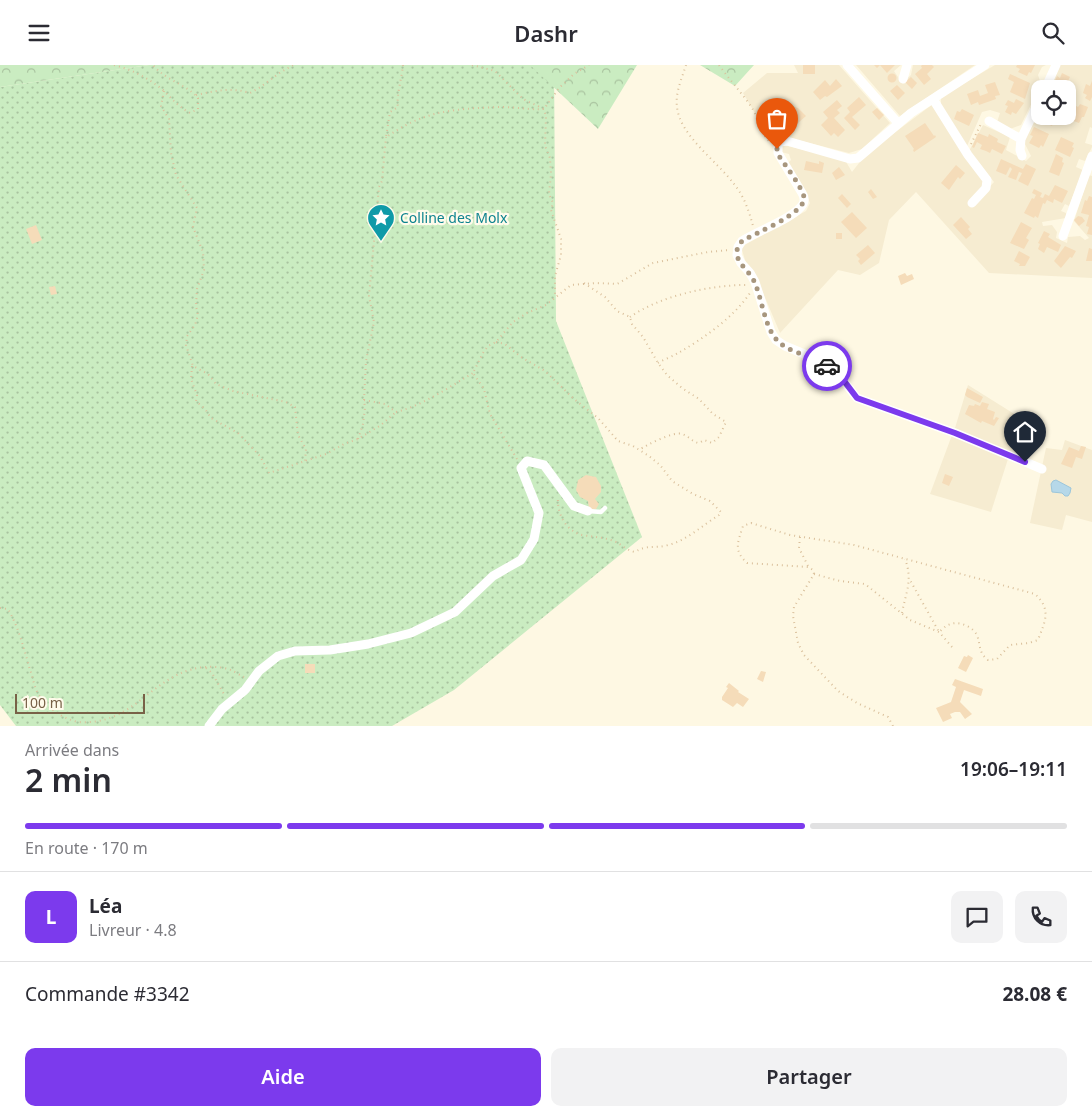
<!DOCTYPE html>
<html lang="fr">
<meta charset="utf-8">
<style>
:root{--surface:#fff;--page:#f2f2f3;--text:#2b2b33;--muted:#7c7c81;--line:#e1e1e2;--accent:#7c3aed}
body{margin:0;font-family:"Noto Sans",sans-serif;background:var(--page);color:var(--text);height:100vh;display:flex;flex-direction:column;font-size:19px;white-space:nowrap}
*{box-sizing:border-box;margin:0}
p{font-size:16px;color:var(--muted)}
.icon{flex:none;width:28px;height:28px;fill:none;stroke:currentColor;stroke-width:2;stroke-linecap:round;stroke-linejoin:round}
.map{position:relative;height:661px;overflow:hidden}
.side{display:flex;flex-direction:column;background:var(--surface);flex:1}
.side>*{flex:none}
.buttons{position:absolute;left:1031px;top:15px;display:grid;gap:10px}
.buttons a{display:grid;place-items:center;width:45px;height:45px;border-radius:10px;background:var(--surface);box-shadow:0 2px 8px #0003;font-size:25px}
.scale{position:absolute;left:15px;bottom:12px;width:130px;box-sizing:border-box;padding-left:5px;border:2px solid #786147;border-top:0;font-size:14px;line-height:18px;white-space:nowrap;color:#786147;-webkit-text-stroke:4px #fffbeb;paint-order:stroke}
.pin{position:absolute;display:grid;place-items:center;width:42px;height:42px;color:#fff;margin:-51px -21px;border-radius:50% 50% 50% 0;rotate:-45deg;box-shadow:0 0 5px #0007}
.pin .icon{rotate:45deg}
.courier{position:absolute;display:grid;place-items:center;width:50px;height:50px;margin:-25px;border:4px solid #7c3aed;border-radius:50%;background:#fff;color:#222;box-shadow:0 1px 6px #0007}
.overview em{font-style:normal;font-weight:600}
.overview div{display:flex;flex-direction:column-reverse}
.overview{display:flex;align-items:center;justify-content:space-between;height:85px;padding:0 25px}
h1{font-size:32px;font-weight:600;line-height:38px}
.bar{display:grid;grid-template-columns:repeat(4,1fr);gap:8px 5px;align-content:center;height:60px;padding:0 25px}
.bar i{height:6px;border-radius:4px;background:var(--line)}
.bar .active{background:var(--accent)}
.bar p{grid-column:span 4}
.line{display:flex;align-items:center;gap:12px;padding:0 25px;border-top:1px solid var(--line)}
.line div{flex:1}
.round{display:grid;place-items:center;flex:none;width:52px;height:52px;border-radius:10px;background:var(--page)}
.action{display:flex;gap:10px;margin-top:auto;padding:10px 25px}
.action a{flex:1;height:58px;border-radius:10px;background:var(--accent);color:#fff;font-size:20px;font-weight:600;line-height:58px;text-align:center}
.action a+a{background:var(--page);color:var(--text)}
header{display:flex;justify-content:space-between;align-items:center;height:65px;padding:0 25px;background:var(--surface);font-size:22px;font-weight:600}
.map>svg:first-child{display:block}
.residential{fill:#f6ecd1}
.grass{fill:url(#grass-dots)}
.forest{fill:url(#forest-crowns)}
.water{fill:#b6d8e9;stroke:#9cc6db}
.building{fill:#f5dcb9}
.lines{fill:none;stroke-linecap:round;stroke-linejoin:round}
.path{stroke:#dac09c;stroke-width:2;stroke-dasharray:1 4;stroke-linecap:butt}
.lane{stroke:#fff;stroke-width:4.5}
.street{stroke:#fff;stroke-width:9}
.done{stroke:#a7967e;stroke-width:5;stroke-dasharray:0 9}
.route{stroke:#7c3aed;stroke-width:6}
.labels{text-anchor:middle;stroke-width:4.5;stroke-linejoin:round;paint-order:stroke}
.culture-label{font-size:14px;fill:#0d838f;stroke:#fffbeb;text-anchor:start}
</style>
<header><svg class="icon" aria-label="menu" viewBox="0 0 24 24"><path d="M4 6h16M4 12h16M4 18h16"/></svg>Dashr<svg class="icon" aria-label="search" viewBox="0 0 24 24"><circle cx="10" cy="10" r="6"/><path d="M15 15l6 6"/></svg></header>
<div class="map">
<svg width="1092" height="661" viewBox="0 0 1092 661">
<defs>
<pattern id="grass-dots" width="8" height="8" patternUnits="userSpaceOnUse" patternTransform="scale(1.25)"><rect width="8" height="8" fill="#caecc1"/><path d="M2 2h.1M6 6h.1" fill="none" stroke="#a9c39f" stroke-width="1.8" stroke-linecap="round"/></pattern>
<pattern id="forest-crowns" width="20" height="18" patternUnits="userSpaceOnUse" patternTransform="scale(1.25)"><rect width="20" height="18" fill="#caecc1"/><path d="M2 6a3 3 0 1 1 6 0M12 15a3 3 0 1 1 6 0" fill="none" stroke="#a9c39f"/></pattern>
</defs>
<rect width="100%" height="100%" fill="#fef8e3"/>
<path class="residential" d="M 794,0 L 839,0 L 890,58 L 862,84 L 849,88 L 766,67 L 743,28 L 767,8 L 798,8 Z
M 856,0 L 901,0 L 894,6 L 902,18 L 911,10 L 913,0 L 975,0 L 900,51 Z
M 995,0 L 1046,0 L 1042,2 L 1038,10 L 1041,19 L 1021,60 L 1010,64 L 997,57 L 1000,48 L 990,45 L 982,47 L 967,81 L 941,42 L 941,32 Z
M 1060,0 L 1092,0 L 1092,63 L 1090,62 L 1085,78 L 1092,80 L 1092,82 L 1085,96 L 1079,94 L 1076,102 L 1083,105 L 1069,141 L 1065,139 L 1061,146 L 1066,148 L 1066,153 L 1042,157 L 1043,161 L 1052,160 L 1057,167 L 1056,173 L 1067,178 L 1068,172 L 1080,171 L 1085,175 L 1089,173 L 1074,156 L 1089,110 L 1092,111 L 1092,213 L 989,208 L 916,127 L 889,155 L 879,198 L 860,210 L 838,205 L 780,268 L 758,216 L 746,198 L 741,182 L 806,146 L 810,138 L 807,131 L 787,99 L 791,95 L 789,89 L 781,87 L 780,82 L 784,80 L 845,95 L 852,107 L 866,89 L 933,39 L 984,114 L 985,120 L 973,141 L 994,117 L 969,86 L 983,60 L 1010,72 L 1006,85 L 1026,96 L 1031,91 L 1024,77 L 1040,43 L 1040,51 L 1068,51 L 1068,24 L 1049,24 Z
M 968,320 L 1029,358 L 1015,390 L 955,363 Z
M 952,370 L 1008,394 L 991,447 L 930,429 Z
M 1065,375 L 1092,385 L 1092,457 L 1066,450 L 1062,465 L 1030,458 L 1046,383 L 1062,385 Z"/>
<path class="grass" d="M 149,0 L 554,0 L 556,256 L 642,472 L 454,625 L 392,661 L 16,661 L 0,640 L 0,22 Z"/>
<path class="forest" d="M 0,0 L 149,0 L 0,22 Z
M 530,0 L 637,0 L 598,64 Z
M 700,0 L 754,0 L 735,21 Z"/>
<path class="water" d="M 1056,415 L 1071,423 L 1070,428 L 1068,431 L 1065,431 L 1062,428 L 1052,427 L 1051,419 L 1053,416 Z"/>
<path class="building" d="M 803,0 L 815,0 L 815,9 L 803,9 Z
M 874,0 L 895,0 L 887,8 L 880,0 L 877,3 Z
M 922,0 L 932,0 L 934,2 L 927,9 L 931,14 L 924,20 L 915,9 L 922,3 L 921,1 Z
M 1017,0 L 1035,0 L 1031,8 L 1029,7 L 1027,11 L 1018,7 L 1020,4 L 1016,2 Z
M 1062,8 L 1070,12 L 1064,24 L 1054,24 L 1055,21 L 1053,20 L 1057,11 L 1060,13 Z
M887.5 13a4.5 4.5 0 1 1 9 0a4.5 4.5 0 1 1-9 0Z
M 1010,9 L 1030,18 L 1025,34 L 1010,27 L 1014,17 L 1008,14 Z
M 911,12 L 917,18 L 912,24 L 905,17 Z
M 836,14 L 842,21 L 827,32 L 825,31 L 820,35 L 813,27 L 825,15 L 830,21 Z
M 1092,16 L 1092,32 L 1090,36 L 1085,33 L 1087,30 L 1083,28 L 1086,19 L 1090,21 Z
M 995,17 L 1000,30 L 995,31 L 996,34 L 979,40 L 978,37 L 971,40 L 967,29 L 978,25 L 980,31 L 988,28 L 985,20 Z
M 897,20 L 905,28 L 898,35 L 890,26 Z
M 859,32 L 866,40 L 852,52 L 860,60 L 855,65 L 844,53 L 850,47 L 847,43 Z
M 1016,34 L 1024,38 L 1016,49 L 1012,47 L 1011,50 L 1005,47 L 1008,41 L 1005,40 L 1008,35 L 1014,38 Z
M 837,35 L 842,41 L 837,45 L 840,48 L 834,53 L 845,65 L 838,72 L 834,68 L 831,71 L 821,60 L 828,53 L 823,47 Z
M 779,37 L 798,43 L 806,51 L 798,58 L 790,50 L 777,45 Z
M 1080,39 L 1088,42 L 1084,52 L 1082,52 L 1079,58 L 1068,54 L 1074,40 L 1078,42 Z
M 877,43 L 884,50 L 879,55 L 872,47 Z
M 962,44 L 974,50 L 969,61 L 954,54 L 957,46 L 960,47 Z
M 1042,51 L 1057,51 L 1052,61 L 1040,56 Z
M 925,58 L 934,71 L 935,70 L 936,72 L 914,87 L 913,85 L 914,84 L 905,71 Z
M 1034,62 L 1049,69 L 1043,82 L 1041,80 L 1039,83 L 1029,78 L 1033,71 L 1030,70 Z
M 978,68 L 988,72 L 989,69 L 998,74 L 997,77 L 1006,81 L 1002,89 L 992,84 L 990,88 L 986,86 L 980,84 L 982,80 L 977,77 L 974,83 L 972,82 Z
M 1061,72 L 1074,78 L 1072,82 L 1074,83 L 1070,92 L 1055,85 Z
M 1056,89 L 1063,93 L 1062,97 L 1064,98 L 1059,111 L 1049,107 Z
M 1001,94 L 1023,104 L 1026,99 L 1036,104 L 1028,121 L 1018,116 L 1022,108 L 1019,107 L 1016,115 L 1008,112 L 1012,104 L 1010,102 L 1006,110 L 996,106 Z
M 806,96 L 819,99 L 819,96 L 824,98 L 822,108 L 804,105 Z
M 956,100 L 965,108 L 960,114 L 958,112 L 949,125 L 941,118 Z
M 839,102 L 845,110 L 836,115 L 832,108 Z
M 1055,120 L 1068,126 L 1062,138 L 1054,134 L 1053,138 L 1047,135 L 1045,139 L 1043,138 L 1038,153 L 1035,151 L 1034,153 L 1024,148 L 1032,133 L 1034,134 L 1036,130 L 1032,128 L 1034,124 L 1042,128 L 1040,132 L 1043,133 L 1045,129 L 1049,131 Z
M 871,124 L 877,132 L 873,134 L 868,127 Z
M 842,129 L 851,139 L 847,143 L 838,133 Z
M 1089,131 L 1092,132 L 1092,170 L 1087,169 L 1089,162 L 1086,161 L 1089,150 L 1081,148 L 1085,135 L 1087,136 Z
M 852,147 L 867,163 L 856,173 L 841,157 Z
M 1078,151 L 1082,152 L 1085,156 L 1079,161 L 1074,155 Z
M 961,152 L 970,162 L 968,164 L 972,169 L 966,174 L 953,160 Z
M 1021,157 L 1032,163 L 1026,173 L 1029,175 L 1024,184 L 1010,178 Z
M 36,160 L 42,175 L 32,179 L 26,164 Z
M 1044,166 L 1050,169 L 1048,172 L 1061,180 L 1058,187 L 1047,182 L 1044,188 L 1038,184 L 1040,179 L 1038,178 Z
M 836,168 L 842,168 L 842,174 L 836,174 Z
M 868,180 L 875,188 L 861,200 L 858,196 L 860,194 L 856,190 Z
M 1065,181 L 1076,186 L 1072,193 L 1070,192 L 1061,203 L 1054,196 Z
M 1089,183 L 1092,184 L 1092,196 L 1086,196 Z
M 1019,186 L 1030,192 L 1025,201 L 1019,201 L 1020,199 L 1014,196 Z
M 905,208 L 907,211 L 912,209 L 914,214 L 901,220 L 898,211 Z
M 55,221 L 57,229 L 51,230 L 49,222 Z
M 967,323 L 983,332 L 980,338 L 967,332 L 965,330 Z
M 982,337 L 989,339 L 987,344 L 995,347 L 993,354 L 994,355 L 996,352 L 999,353 L 994,361 L 982,356 L 981,358 L 965,349 L 969,340 L 974,341 L 975,339 L 980,341 Z
M 1081,381 L 1086,382 L 1082,394 L 1076,392 L 1072,403 L 1061,399 L 1069,382 L 1079,386 Z
M 945,409 L 953,412 L 949,421 L 942,418 Z
M 586,410 L 596,412 L 601,421 L 601,427 L 595,434 L 599,439 L 596,444 L 589,444 L 588,436 L 580,432 L 576,425 L 578,415 Z
M 968,590 L 973,593 L 966,607 L 958,603 L 964,591 L 967,592 Z
M 305,599 L 315,599 L 315,608 L 305,608 Z
M 761,606 L 766,607 L 763,617 L 757,614 Z
M 955,614 L 983,624 L 981,631 L 964,625 L 960,637 L 972,649 L 965,654 L 960,647 L 955,647 L 950,649 L 952,653 L 943,657 L 936,643 L 951,637 L 956,622 L 952,620 Z
M 729,618 L 739,626 L 738,627 L 749,634 L 743,642 L 737,638 L 733,642 L 722,635 L 722,632 L 728,623 L 726,622 Z"/>
<g class="lines">
<path class="path" d="M 114,0 C 133,5 148,13 163,25 C 172,34 179,42 190,48 L 198,44 L 198,33 C 186,19 165,15 153,0
M 403,0 C 402,12 396,32 398,42 L 390,47 L 386,72 C 396,66 406,59 417,55 C 442,44 474,43 501,42 C 516,42 529,45 544,44 L 546,51 L 545,81 L 550,93 L 551,109 L 549,129 L 553,138 L 551,145 L 561,174 L 561,190 L 555,211 L 555,232
M 472,0 L 495,6 L 523,34 L 544,44 L 559,23 L 574,9 L 589,0
M 686,0 C 682,13 675,28 677,42 C 680,71 717,96 734,119 C 744,131 749,146 753,161
M 719,0 C 729,14 740,26 750,40 C 759,52 758,65 770,77
M 164,26 L 161,41 L 169,54 L 171,88 L 176,110 L 197,143 L 193,162 L 203,187 L 204,205 L 197,224 L 196,241 L 198,250 L 195,260 L 187,271 L 186,280 L 193,301 L 208,309 L 216,319 L 233,326 L 286,337 L 295,342 L 298,370 L 306,384 L 305,397
M 196,30 C 214,26 232,22 250,28 L 259,23 L 281,7 L 293,0
M 971,79 L 981,59
M 584,218 L 605,232 L 617,246 L 630,252 L 632,259 L 643,272 L 658,298 L 667,310 L 682,323 L 699,334 L 713,349 L 726,357 L 719,372 L 712,378 L 704,375 L 699,378 C 692,377 689,371 682,369 C 674,366 646,380 639,385
M 630,252 C 660,231 710,220 746,220
M 496,277 L 505,279 L 521,292 L 545,306 L 574,334 L 598,353 L 618,376 L 633,381 L 649,391 L 660,400 L 672,416 L 693,429 L 710,436 L 721,447 L 719,450 C 703,460 686,476 668,480 C 655,484 647,479 635,487 C 626,485 621,479 614,476 C 603,472 593,472 582,470 C 566,466 557,449 558,433
M 658,298 C 664,294 672,292 678,288 C 703,274 734,252 750,228
M 192,301 L 191,314 L 197,330 L 196,336 L 205,344 L 211,353 L 238,368 L 260,391 L 269,408 L 326,389 L 344,379 L 358,374 L 381,360 L 396,347
M 364,335 L 385,339 L 396,347 C 424,340 449,322 473,308
M 358,374 L 363,359 L 365,343 L 364,335 L 366,296 L 374,257 L 369,231 L 379,122 L 382,116 L 386,72
M 517,394 L 490,349 L 484,324 L 473,308 L 483,288 L 488,281 L 496,277 L 513,257 L 527,248 L 546,240 L 571,220 L 596,218 L 617,219 L 653,198 L 708,187 L 729,185
M 800,472 L 799,483 L 808,501
M 814,509 L 840,516 L 865,519 L 910,555 L 939,567 L 952,582
M 0,543 L 8,544 C 19,563 24,584 30,605 C 33,612 34,623 39,630 C 49,644 61,653 78,657 C 132,661 149,615 193,604 C 204,601 220,601 231,605 C 235,607 240,610 244,612
M 902,548 C 906,527 913,515 905,494
M 206,603 L 212,608 L 225,631
M 893,661 L 888,652 L 857,638 L 838,626 L 804,590 L 798,578 L 793,551 L 794,542 L 814,509 L 813,505 L 808,502 L 747,498 C 733,485 738,477 743,461 L 751,458 L 790,470 L 854,480 L 1035,529 C 1052,545 1045,556 1038,575 L 1029,578 L 1010,580 L 997,594 L 988,595 C 978,587 981,581 977,570 C 972,561 958,555 948,560 C 945,561 942,565 939,567 L 910,515"/>
<path class="lane" d="M 588,446 L 601,447 L 605,443"/>
<path class="street" d="M 847,0 L 898,58
M 985,0 L 911,48 L 858,93 L 850,94 L 787,76 L 780,77 L 778,80 L 778,88 L 802,128 C 804,131 805,135 803,139 C 795,153 757,166 742,176 L 738,182 L 737,190 L 741,198 L 750,208 L 755,217 L 771,267 L 776,275 L 785,281 L 819,295 L 838,309 L 857,333 L 955,368 L 1042,404
M 903,14 L 907,0
M 1045,24 L 1056,0
M 933,34 L 968,90 L 987,115 L 986,123 L 972,138
M 989,56 L 1021,74 L 1040,34
M 1021,74 L 1020,85 L 1022,91
M 1063,171 L 1092,91
M 209,661 L 222,644 L 245,625 L 259,606 L 278,591 L 295,586 L 330,585 L 368,579 L 411,568 L 455,547 L 493,511 L 521,495 L 534,474 L 539,448 L 521,403 L 527,396 L 544,400 L 574,441 L 588,446"/>
</g>
<g class="lines">
<path class="done" d="M 777,84 L 779,91 C 785,100 802,122 804,132 C 807,148 755,168 742,176 C 739,180 736,184 737,190 C 739,200 750,207 754,216 C 762,233 764,260 776,274 C 786,287 813,291 827,301"/>
<path class="route" d="M 827,301 L 838,308 L 857,333 L 955,368 L 1025,397"/>
</g>
<defs>
<symbol id="sight-pin" viewBox="-11 -11 22 30"><path d="M0 17L-7.5 6A9.5 9.5 0 1 1 7.5 6Z" fill="#0f9aa8" stroke="#fffbeb"/><path d="M0-6L1.8-2.2L6-1.7L2.9 1.2L3.7 5.4L0 3.3L-3.7 5.4L-2.9 1.2L-6-1.7L-1.8-2.2Z" fill="#fff"/></symbol>
</defs>
<g fill-rule="evenodd">
<use href="#sight-pin" x="365" y="137" width="32" height="43"/>
</g>
<g class="labels">
<g class="culture-label">
<text x="400" y="158">Colline des Molx</text>
</g>
</g>
</svg>
<div class="buttons">
<a><svg class="icon" aria-label="locate" viewBox="0 0 24 24"><circle cx="12" cy="12" r="6"/><path d="M12 2v4M12 18v4M2 12h4M18 12h4"/></svg></a>
</div>
<div class="scale">100 m</div>
<div class="pin" style="left:777px;top:84px;background:#ea580c"><svg class="icon" aria-label="bag" viewBox="0 0 24 24"><path d="M5 8h14l-1 12H6zM9 8a3 3 0 0 1 6 0"/></svg></div>
<div class="pin" style="left:1025px;top:397px;background:#1f2937"><svg class="icon" aria-label="home" viewBox="0 0 24 24"><path d="M3 11l9-7 9 7M6 9v11h12V9"/></svg></div>
<div class="courier" style="left:827px;top:301px"><svg class="icon" aria-label="car" viewBox="0 0 24 24"><path d="M5 17H2v-5l4-1 3-4h7l3 4 3 1v5h-3M9 17h6M6 11h13"/><circle cx="7" cy="17" r="2"/><circle cx="17" cy="17" r="2"/></svg></div>
</div>
<section class="side">
<div class="overview"><div><h1>2 min</h1><p>Arrivée dans</p></div><em>19:06–19:11</em></div>
<div class="bar"><i class="active"></i><i class="active"></i><i class="active"></i><i></i><p>En route · 170 m</p></div>
<div class="line" style="height:90px"><b class="round" style="background:var(--accent);color:#fff">L</b><div><b>Léa</b><p>Livreur · 4.8</p></div><a class="round"><svg class="icon" aria-label="chat" viewBox="0 0 24 24"><path d="M4 5h16v11H9l-5 4z"/></svg></a><a class="round"><svg class="icon" aria-label="phone" viewBox="0 0 24 24"><path d="M5 4h4l2 5-3 2q2 4 5 5l2-3 5 2v4C11 20 4 13 5 4z"/></svg></a></div>
<div class="line" style="height:65px"><div>Commande #3342</div><b>28.08 €</b></div>
<div class="action"><a>Aide</a><a>Partager</a></div>
</section>
